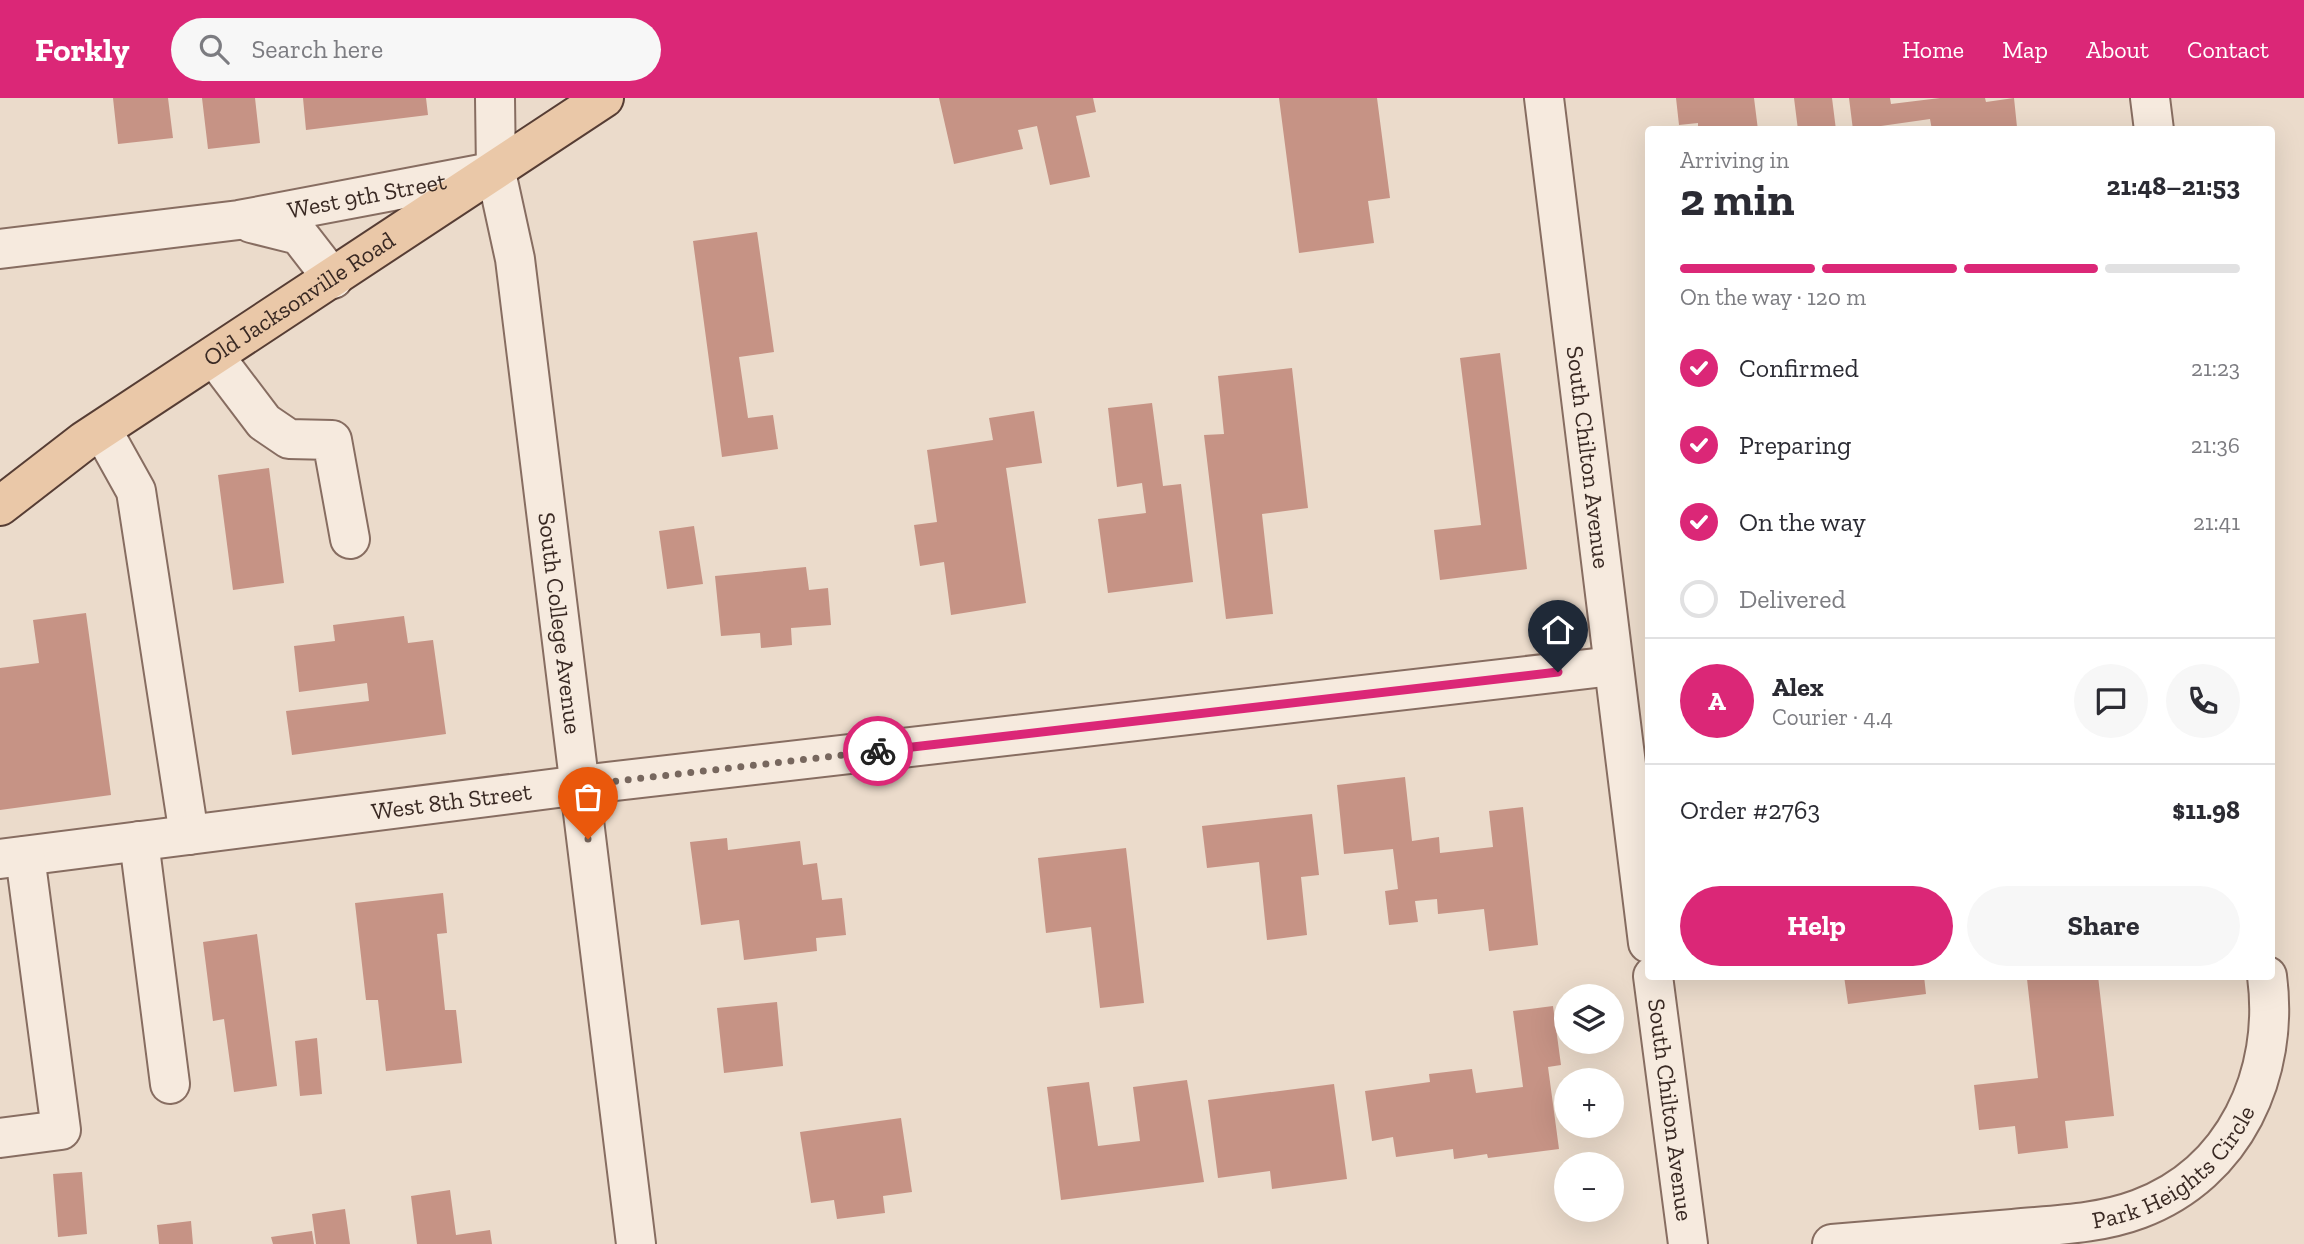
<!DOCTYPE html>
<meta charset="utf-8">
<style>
:root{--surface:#fff;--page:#f7f7f7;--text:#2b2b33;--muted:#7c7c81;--line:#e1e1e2;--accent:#db2777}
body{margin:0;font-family:"Zilla Slab",serif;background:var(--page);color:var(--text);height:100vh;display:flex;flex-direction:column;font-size:26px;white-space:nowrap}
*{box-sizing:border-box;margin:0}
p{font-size:23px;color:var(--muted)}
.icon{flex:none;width:38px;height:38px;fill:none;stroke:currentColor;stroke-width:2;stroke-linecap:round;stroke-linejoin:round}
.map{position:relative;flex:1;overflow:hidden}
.side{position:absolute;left:1645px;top:28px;width:630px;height:854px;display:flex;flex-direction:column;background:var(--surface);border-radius:7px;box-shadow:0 7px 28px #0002}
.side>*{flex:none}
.tools{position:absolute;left:1554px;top:886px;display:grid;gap:14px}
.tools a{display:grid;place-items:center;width:70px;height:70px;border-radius:50%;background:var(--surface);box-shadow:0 7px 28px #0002;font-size:35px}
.pin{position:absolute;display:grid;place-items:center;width:60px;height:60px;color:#fff;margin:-72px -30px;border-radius:50% 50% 50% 0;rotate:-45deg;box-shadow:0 0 7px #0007}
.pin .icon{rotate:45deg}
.courier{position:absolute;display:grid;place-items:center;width:70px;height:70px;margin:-35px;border:5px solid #db2777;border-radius:50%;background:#fff;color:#222;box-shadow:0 2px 9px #0007}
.summary em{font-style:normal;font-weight:800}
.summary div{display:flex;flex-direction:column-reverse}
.summary{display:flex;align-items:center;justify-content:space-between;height:119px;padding:0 35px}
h1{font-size:46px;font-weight:800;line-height:52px}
.bar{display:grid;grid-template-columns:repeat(4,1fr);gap:10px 7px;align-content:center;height:84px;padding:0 35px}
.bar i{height:9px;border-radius:5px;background:var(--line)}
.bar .selected{background:var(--accent)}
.bar p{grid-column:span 4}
.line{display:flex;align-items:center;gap:18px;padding:0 35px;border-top:2px solid var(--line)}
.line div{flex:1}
.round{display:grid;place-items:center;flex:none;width:74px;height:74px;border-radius:37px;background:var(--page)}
ol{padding:0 35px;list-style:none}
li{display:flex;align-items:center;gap:21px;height:77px}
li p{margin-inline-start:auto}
li .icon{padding:7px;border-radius:50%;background:var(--accent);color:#fff;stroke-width:4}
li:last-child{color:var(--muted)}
li i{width:38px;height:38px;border:4px solid var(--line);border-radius:50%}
.primary-button{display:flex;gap:14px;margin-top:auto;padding:14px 35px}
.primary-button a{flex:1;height:80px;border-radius:42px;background:var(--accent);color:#fff;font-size:28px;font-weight:800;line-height:80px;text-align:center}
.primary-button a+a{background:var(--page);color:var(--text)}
header{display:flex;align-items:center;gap:42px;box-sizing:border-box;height:98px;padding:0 35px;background:var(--accent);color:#fff}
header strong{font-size:33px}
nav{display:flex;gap:38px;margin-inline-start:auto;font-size:24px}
.search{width:490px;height:63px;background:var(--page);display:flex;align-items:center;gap:18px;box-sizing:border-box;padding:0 24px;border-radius:38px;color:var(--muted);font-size:26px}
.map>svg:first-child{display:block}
.building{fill:#c69385}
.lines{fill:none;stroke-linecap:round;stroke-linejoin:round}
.minor-casing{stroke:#876d61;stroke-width:42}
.major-casing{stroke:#563d34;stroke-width:42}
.minor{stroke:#f6eade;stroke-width:38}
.major{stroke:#eac8a8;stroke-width:38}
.done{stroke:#77675e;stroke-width:7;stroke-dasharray:0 12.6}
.route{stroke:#db2777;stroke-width:9}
.labels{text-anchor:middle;stroke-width:5;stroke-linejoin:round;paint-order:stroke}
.street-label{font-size:24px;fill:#392923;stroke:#f3e7da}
</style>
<header>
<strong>Forkly</strong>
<div class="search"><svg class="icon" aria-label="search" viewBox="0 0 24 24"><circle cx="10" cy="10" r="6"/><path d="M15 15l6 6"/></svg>Search here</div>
<nav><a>Home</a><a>Map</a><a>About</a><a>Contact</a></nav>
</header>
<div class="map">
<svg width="2304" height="1146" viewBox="0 0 2304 1146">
<rect width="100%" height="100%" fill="#ebdbcb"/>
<path class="building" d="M 113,0 L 168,0 L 173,40 L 118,46 Z
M 202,0 L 255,0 L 260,45 L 208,51 Z
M 303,0 L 426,0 L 428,17 L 306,32 Z
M 939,0 L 1093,0 L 1096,14 L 1076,18 L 1090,79 L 1050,87 L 1037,28 L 1018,32 L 1023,51 L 954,66 Z
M 1279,0 L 1377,0 L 1390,100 L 1368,103 L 1374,145 L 1299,155 Z
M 1676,0 L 1754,0 L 1758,32 L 1698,32 L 1698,25 L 1679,27 Z
M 1794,0 L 1832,0 L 1836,32 L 1798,32 Z
M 1849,0 L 1890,0 L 1891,6 L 1940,0 L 1985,0 L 1986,4 L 2014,0 L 2017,29 L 2031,28 L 2032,32 L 1932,32 L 1930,21 L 1853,32 Z
M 757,134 L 774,254 L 739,259 L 748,320 L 773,317 L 778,351 L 722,359 L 693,143 Z
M 1500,255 L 1527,471 L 1440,482 L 1434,432 L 1481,427 L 1460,260 Z
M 1292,270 L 1308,410 L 1262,416 L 1273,516 L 1226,521 L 1204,337 L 1224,336 L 1218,278 Z
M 1152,305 L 1163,388 L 1181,386 L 1193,484 L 1108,495 L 1098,421 L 1146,415 L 1142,385 L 1117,389 L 1108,310 Z
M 1034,313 L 1042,365 L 1006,370 L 1026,505 L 951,517 L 944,464 L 920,468 L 914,427 L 937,424 L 927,352 L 993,342 L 989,320 Z
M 269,370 L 284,485 L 233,492 L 218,377 Z
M 694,428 L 703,486 L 667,491 L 659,433 Z
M 806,469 L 809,492 L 828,490 L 831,527 L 791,530 L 792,547 L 761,550 L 760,535 L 721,538 L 715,478 Z
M 86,515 L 111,697 L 0,712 L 0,570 L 39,565 L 33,522 Z
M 404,518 L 408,545 L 433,542 L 446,636 L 292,657 L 286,613 L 369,603 L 367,585 L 299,594 L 294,548 L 335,543 L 333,527 Z
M 1405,679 L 1412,743 L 1439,739 L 1440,755 L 1493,749 L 1489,713 L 1523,709 L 1538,847 L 1489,853 L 1484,811 L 1438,816 L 1437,801 L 1415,803 L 1418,824 L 1389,827 L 1385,793 L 1398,791 L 1393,751 L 1344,756 L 1337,687 Z
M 1312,716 L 1319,777 L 1301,779 L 1307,837 L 1267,842 L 1259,764 L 1207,770 L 1202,728 Z
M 727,740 L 728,752 L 800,743 L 803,767 L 817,765 L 822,802 L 842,800 L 846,837 L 816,840 L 817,853 L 744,862 L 739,822 L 701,827 L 690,744 Z
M 1126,750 L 1144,905 L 1100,910 L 1091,829 L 1046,835 L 1038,760 Z
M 443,795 L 447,835 L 437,836 L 445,912 L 456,912 L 462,965 L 386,973 L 378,902 L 366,902 L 355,805 Z
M 257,836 L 277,988 L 234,994 L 224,921 L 213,923 L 203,844 Z
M 1844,878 L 1924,878 L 1926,896 L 1848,906 Z
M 2053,878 L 2098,878 L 2114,1018 L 2065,1023 L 2068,1050 L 2018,1056 L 2015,1028 L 1979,1032 L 1974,987 L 2038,980 L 2027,881 Z
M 777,904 L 783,968 L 724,975 L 717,910 Z
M 1553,908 L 1561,967 L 1548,969 L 1559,1051 L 1488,1060 L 1487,1056 L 1454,1061 L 1453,1051 L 1396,1059 L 1393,1039 L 1372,1043 L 1365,993 L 1430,984 L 1429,976 L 1472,971 L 1476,995 L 1523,989 L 1513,913 Z
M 317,940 L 322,996 L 300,998 L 295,943 Z
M 1187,982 L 1204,1084 L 1061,1102 L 1047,989 L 1089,984 L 1098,1048 L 1140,1043 L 1133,989 Z
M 1334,986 L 1347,1081 L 1272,1091 L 1270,1073 L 1218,1080 L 1208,1002 Z
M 901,1020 L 912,1094 L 883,1098 L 885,1115 L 837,1121 L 834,1102 L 811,1105 L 800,1034 Z
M 82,1074 L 87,1136 L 58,1139 L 53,1076 Z
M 450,1092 L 456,1137 L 490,1132 L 492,1146 L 417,1146 L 411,1098 Z
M 345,1111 L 350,1146 L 316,1146 L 312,1116 Z
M 191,1123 L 193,1146 L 159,1146 L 157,1127 Z
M 312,1133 L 314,1146 L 273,1146 L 271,1139 Z"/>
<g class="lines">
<defs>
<g id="minor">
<path id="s1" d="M 495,0 L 496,74 L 515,161 L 636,1146"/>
<path id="s2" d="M 1544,0 L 1648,845"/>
<path d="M 2150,0 L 2154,32"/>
<path d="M 251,125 L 299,137 L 333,181"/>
<path id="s3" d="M 0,151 L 239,122 L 492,74"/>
<path d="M 214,258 L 264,324 L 289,341 L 332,342 L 350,441"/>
<path d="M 102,332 L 136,393 L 189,737"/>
<path d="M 139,743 L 170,986"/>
<path id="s4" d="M 0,761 L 581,687 L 1613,568"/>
<path id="s5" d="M 1653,878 L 1688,1146"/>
<path d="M 0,1040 L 61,1032 L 25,758"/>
<path id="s6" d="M 1832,1146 C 1892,1141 1952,1136 2013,1131 C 2055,1127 2099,1126 2139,1111 C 2235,1075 2280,976 2267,878"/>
</g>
<g id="major">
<path id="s7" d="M 0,408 L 84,343 L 604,0"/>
</g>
</defs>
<use href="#minor" class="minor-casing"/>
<use href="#major" class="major-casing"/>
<use href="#minor" class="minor"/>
<use href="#major" class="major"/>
</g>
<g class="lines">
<path class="done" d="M 588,741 L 582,687 L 878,653"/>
<path class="route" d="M 878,653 L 1558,574"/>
</g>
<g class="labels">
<g class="street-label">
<text dy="8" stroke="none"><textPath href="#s3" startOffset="371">West 9th Street</textPath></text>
<text dy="8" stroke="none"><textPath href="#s7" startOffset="364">Old Jacksonville Road</textPath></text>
<text dy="8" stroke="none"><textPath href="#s2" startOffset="362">South Chilton Avenue</textPath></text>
<text dy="8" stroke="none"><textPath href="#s1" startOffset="530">South College Avenue</textPath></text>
<text dy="8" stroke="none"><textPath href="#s4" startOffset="455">West 8th Street</textPath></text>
<text dy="8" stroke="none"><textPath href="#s5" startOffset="135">South Chilton Avenue</textPath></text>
<text dy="8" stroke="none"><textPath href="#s6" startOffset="362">Park Heights Circle</textPath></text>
</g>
</g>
</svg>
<div class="tools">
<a><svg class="icon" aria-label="layers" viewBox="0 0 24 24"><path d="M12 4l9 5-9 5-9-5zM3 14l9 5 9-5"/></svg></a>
<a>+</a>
<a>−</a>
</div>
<div class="pin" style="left:588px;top:741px;background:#ea580c"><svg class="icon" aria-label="bag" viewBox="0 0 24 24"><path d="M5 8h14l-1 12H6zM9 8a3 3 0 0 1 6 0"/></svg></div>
<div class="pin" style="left:1558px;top:574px;background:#1f2937"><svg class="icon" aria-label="home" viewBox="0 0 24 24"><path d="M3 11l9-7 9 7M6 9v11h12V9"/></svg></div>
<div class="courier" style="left:878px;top:653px"><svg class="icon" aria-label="bike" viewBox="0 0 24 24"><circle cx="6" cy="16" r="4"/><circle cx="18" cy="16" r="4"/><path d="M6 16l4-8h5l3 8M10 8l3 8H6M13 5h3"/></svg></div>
<section class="side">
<div class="summary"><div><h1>2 min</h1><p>Arriving in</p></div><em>21:48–21:53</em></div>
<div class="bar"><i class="selected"></i><i class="selected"></i><i class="selected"></i><i></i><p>On the way · 120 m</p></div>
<ol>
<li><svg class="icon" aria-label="check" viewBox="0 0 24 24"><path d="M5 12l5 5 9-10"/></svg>Confirmed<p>21:23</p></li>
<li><svg class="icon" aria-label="check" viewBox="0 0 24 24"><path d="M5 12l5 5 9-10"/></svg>Preparing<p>21:36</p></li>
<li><svg class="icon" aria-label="check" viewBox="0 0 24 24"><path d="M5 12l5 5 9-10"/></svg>On the way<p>21:41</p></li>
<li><i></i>Delivered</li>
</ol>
<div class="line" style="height:126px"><b class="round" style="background:var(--accent);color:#fff">A</b><div><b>Alex</b><p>Courier · 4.4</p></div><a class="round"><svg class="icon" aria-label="chat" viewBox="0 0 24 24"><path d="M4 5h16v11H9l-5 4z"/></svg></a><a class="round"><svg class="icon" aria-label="phone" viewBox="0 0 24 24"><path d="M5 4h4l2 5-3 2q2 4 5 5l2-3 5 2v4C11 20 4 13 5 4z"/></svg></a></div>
<div class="line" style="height:91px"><div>Order #2763</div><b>$11.98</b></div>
<div class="primary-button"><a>Help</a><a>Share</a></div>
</section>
</div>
